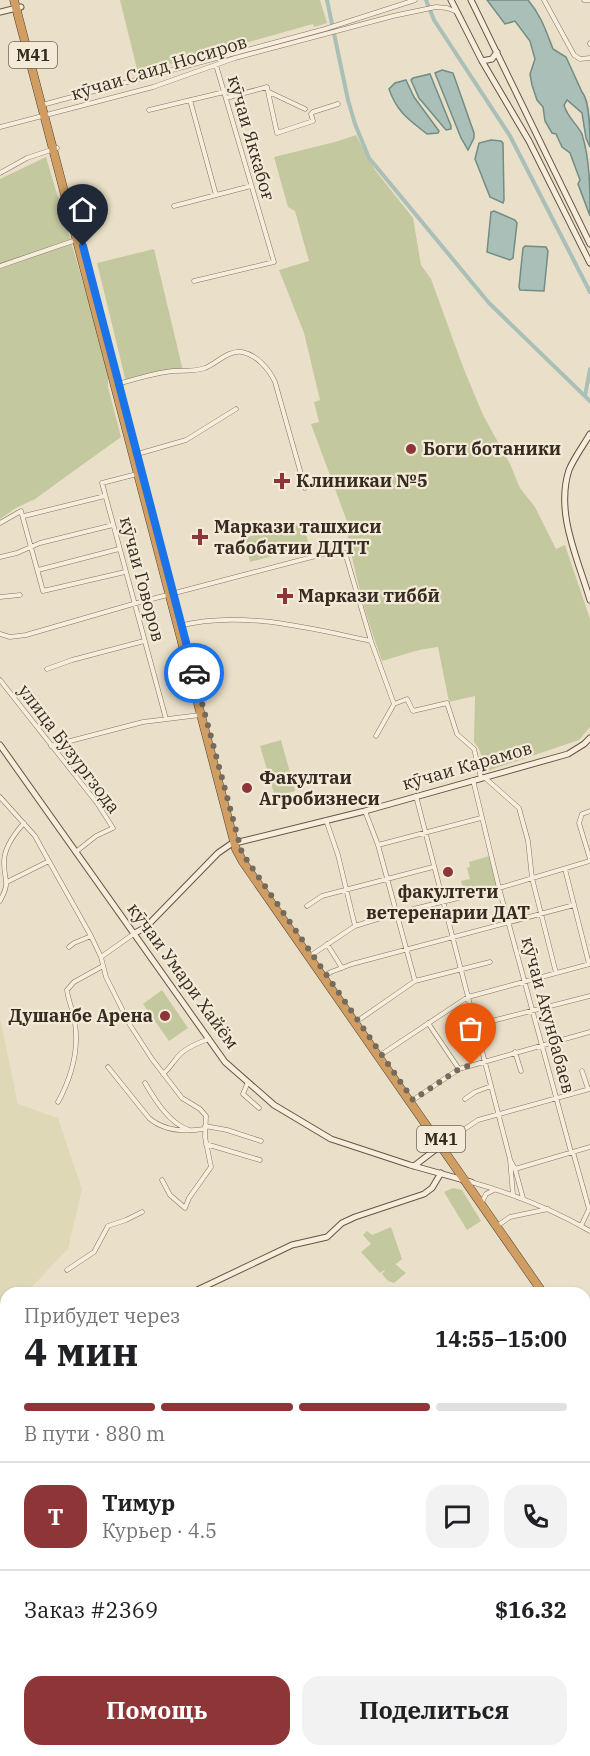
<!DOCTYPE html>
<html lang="ru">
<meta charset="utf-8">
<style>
:root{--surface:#fff;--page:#f2f2f2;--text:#202124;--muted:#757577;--line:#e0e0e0;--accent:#8e3538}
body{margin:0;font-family:"IBM Plex Serif",serif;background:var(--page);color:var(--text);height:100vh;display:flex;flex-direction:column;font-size:22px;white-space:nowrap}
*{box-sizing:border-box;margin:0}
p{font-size:20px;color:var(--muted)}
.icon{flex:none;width:33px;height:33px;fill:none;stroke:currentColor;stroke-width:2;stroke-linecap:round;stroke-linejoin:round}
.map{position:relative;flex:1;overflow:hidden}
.drawer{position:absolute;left:0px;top:1287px;width:591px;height:470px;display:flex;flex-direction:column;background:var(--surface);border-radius:18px 18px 0 0;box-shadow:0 2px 4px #0004}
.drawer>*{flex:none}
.pin{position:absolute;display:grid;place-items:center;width:51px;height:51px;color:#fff;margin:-62px -26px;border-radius:50% 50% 50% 0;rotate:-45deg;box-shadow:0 0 6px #0007}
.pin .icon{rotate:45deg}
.courier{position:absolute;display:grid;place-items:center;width:60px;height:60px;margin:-30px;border:4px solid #1a73e8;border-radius:50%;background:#fff;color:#222;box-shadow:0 2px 8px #0007}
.summary em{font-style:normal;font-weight:800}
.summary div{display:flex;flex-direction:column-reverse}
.summary{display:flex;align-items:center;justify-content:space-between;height:102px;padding:0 24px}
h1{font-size:39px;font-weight:800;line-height:45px}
.bar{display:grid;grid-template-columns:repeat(4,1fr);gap:9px 6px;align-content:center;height:72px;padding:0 24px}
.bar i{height:8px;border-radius:4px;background:var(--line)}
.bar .active{background:var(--accent)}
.bar p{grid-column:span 4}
.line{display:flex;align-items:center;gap:15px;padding:0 24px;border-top:2px solid var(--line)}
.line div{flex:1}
.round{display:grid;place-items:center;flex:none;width:63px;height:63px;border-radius:18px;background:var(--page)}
.cta{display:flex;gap:12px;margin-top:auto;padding:12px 24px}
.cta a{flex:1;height:69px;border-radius:18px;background:var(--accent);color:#fff;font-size:24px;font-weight:800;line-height:69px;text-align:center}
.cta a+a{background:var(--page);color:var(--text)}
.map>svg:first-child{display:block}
.farmland{fill:#dfd8b7}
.green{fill:#c4c89e}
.water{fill:#a9bfb8;stroke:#718d85;stroke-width:1.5}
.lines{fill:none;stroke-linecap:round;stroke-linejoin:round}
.canal{stroke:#a9bfb8;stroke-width:4}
.street-casing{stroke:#85735f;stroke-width:5}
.secondary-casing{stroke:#675442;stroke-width:7}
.highway-casing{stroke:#534133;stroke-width:9}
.street{stroke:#f6eddc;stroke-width:4}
.secondary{stroke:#f6eddc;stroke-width:5}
.highway{stroke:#d09e63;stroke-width:8}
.done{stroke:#766a5c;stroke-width:6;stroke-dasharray:0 10.8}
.route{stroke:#1a73e8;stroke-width:8}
.poi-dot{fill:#8e3538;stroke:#f3ead8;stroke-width:2}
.labels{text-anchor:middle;stroke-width:4.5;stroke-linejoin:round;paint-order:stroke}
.shield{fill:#f3ead8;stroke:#6f6458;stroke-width:1.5}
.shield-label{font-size:16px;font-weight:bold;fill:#372b21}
.street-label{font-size:18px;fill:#372b21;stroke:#f3ead8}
.poi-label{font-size:18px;font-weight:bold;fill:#372b21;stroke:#f3ead8;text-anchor:start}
</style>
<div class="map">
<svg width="590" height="1756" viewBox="0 0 590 1756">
<rect width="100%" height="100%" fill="#eae0c9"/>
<path class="farmland" d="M 0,1018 L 18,1104 L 58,1118 L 82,1189 L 68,1249 L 26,1293 L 6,1293 L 6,1315 L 0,1321 Z
M 6,1464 L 6,1566 L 0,1557 L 0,1469 Z
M 585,1739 L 590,1741 L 590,1756 L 46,1756 L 46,1750 L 585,1750 Z"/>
<path class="green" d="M 120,0 L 320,0 L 327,23 L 314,27 L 313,24 L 138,73 Z
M 356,135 L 375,170 L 413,218 L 421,265 L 431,279 L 463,367 L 483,415 L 510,464 L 520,488 L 535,507 L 556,549 L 565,545 L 590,619 L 590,727 L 579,740 L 487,771 L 479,749 L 474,742 L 475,696 L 449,702 L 438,647 L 419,650 L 382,661 C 370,628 360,595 353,561 C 350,548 346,537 348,524 L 311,424 L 319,422 L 314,402 L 320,400 L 304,333 L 279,270 L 309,261 L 295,211 L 288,207 L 274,157 L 335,142 Z
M 46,157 L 92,313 L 108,375 L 108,387 L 121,437 L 35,499 L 16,508 L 0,519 L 0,179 Z
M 154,249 L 183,371 L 126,382 L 97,263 Z
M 303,522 L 309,546 L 250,562 L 244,538 Z
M 281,740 L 295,791 L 275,797 L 260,746 Z
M 489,856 L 498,887 L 465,896 L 461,881 L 470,879 L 467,868 L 470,867 L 469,862 Z
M 162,990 L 188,1028 L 169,1041 L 143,1004 Z
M 453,1188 L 462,1190 L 481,1221 L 467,1230 L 444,1192 Z
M 391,1227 L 402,1259 L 396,1264 L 394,1263 L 406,1273 L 394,1283 L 388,1281 L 382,1274 L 386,1269 L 380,1273 L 361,1252 L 371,1244 L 363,1235 L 367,1231 L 372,1235 Z"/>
<path class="water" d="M 487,0 L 528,0 C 541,15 546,31 553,49 L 566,57 L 582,92 C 590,101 590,131 590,147 L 586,138 L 582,113 L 567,100 L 564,105 C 567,117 577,124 582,134 C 590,160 590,188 590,216 L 578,184 L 580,180 L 570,153 L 562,147 L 556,134 L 552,133 L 545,121 L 543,107 L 537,100 L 532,85 L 530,74 L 535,59 L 530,41 L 515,21 L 505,24 Z
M 442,70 L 453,73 L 474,133 L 474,138 L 468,150 L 461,138 L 435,73 Z
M 430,74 L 451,126 L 451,129 L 446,130 L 419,98 L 411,80 L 413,78 Z
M 406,80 L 414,97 L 439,131 L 438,133 L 427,134 C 408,119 397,112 389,89 L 395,83 Z
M 491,140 L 501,141 L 503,143 L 504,200 L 503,203 L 490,197 L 475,159 L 479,143 Z
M 494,211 L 515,220 L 517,223 L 513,258 L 510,260 L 487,252 L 491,212 Z
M 525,246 L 546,247 L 548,251 L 544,291 L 520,290 L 519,287 L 523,248 Z"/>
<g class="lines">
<path class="canal" d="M 327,0 L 348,100 L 355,124 L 369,158 L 489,303 L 590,401
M 426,0 L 434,20 L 510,136 L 590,292
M 585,396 L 590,369"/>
<defs>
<path id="street" d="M 544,0 L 574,55 L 580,59 L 590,58
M 584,0 L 590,0
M 590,43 L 590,44
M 269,92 L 305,109
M 226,98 L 267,87 L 277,133 L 313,121 L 311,114 L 313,112 L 338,104
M 190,100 L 216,195
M 42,105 L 325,29 L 415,0
M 149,110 L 224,92
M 0,127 L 153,87 L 235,58 L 393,16 L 436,7 L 447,8 L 457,12
M 0,173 L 27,158 L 57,148
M 174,206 L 251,186
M 0,266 L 76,240
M 194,281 L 274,262 L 216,65
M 114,385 C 133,380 153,373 173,371 C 184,370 194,372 205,368 C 217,363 228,350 242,352 C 257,355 269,369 275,382 L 305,488
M 134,455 L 186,440 L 236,409
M 137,474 L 102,483 L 166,719
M 24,516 L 105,496
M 0,523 L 21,511 L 43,591 L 125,572
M 344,549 L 371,641 L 394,704 L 376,736
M 0,557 L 17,553 L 40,543 L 113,525
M 38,570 L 119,549
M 0,597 L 20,595
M 179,626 C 242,610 308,628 371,641
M 0,634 L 10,637 L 26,635 L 133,604 L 350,547
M 47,669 L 72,660 L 144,641
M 0,680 L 97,803 L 113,828 L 96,836 L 77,851
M 394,704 L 407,699 L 413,711 L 447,703 L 457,734 L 474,749 L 481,778
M 51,746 L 143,722 L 200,715
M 484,777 L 519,808 L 528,841 L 532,878 L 556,973
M 473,780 L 499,888 L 571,1152
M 416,796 L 510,1159 L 513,1195
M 0,797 L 35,836 L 41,847 L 91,936 L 101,957 L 106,977 L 130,1025 L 152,1059 L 182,1098 L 200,1109 L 206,1116 L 205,1137 L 211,1167 L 189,1198 L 185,1208 L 170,1195 L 162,1180
M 365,811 L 378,845 L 415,981
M 590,811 L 582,814 L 579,823 L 590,859
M 326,820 L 338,855 L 355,926
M 378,845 L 481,818
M 565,869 L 589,964
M 7,882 L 49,861
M 0,901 C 11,880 4,882 4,862 C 4,848 15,833 24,823
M 307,906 L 322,896 L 433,867
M 327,944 L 342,968
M 69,947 L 74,943 L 91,936
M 310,956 L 355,926 L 397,913 L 499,888 L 590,861
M 101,957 L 135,933
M 324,976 L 331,972 L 352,964 L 574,905
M 356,1022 L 415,981 L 490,962
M 428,1023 L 459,1069
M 476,1025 L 590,996
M 515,1052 L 521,1071
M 379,1056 L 468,997 L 590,964
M 108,1067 L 149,1118 C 164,1131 185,1132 204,1129
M 582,1071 L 588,1089
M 163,1074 C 169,1069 171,1065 176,1059 C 183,1049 197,1043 209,1039
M 248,1082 L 243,1094 L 259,1108
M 145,1083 C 155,1100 169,1123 189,1130
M 465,1099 L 475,1092 L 491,1086
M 413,1100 L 459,1069 L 590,1032
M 58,1102 C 71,1078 79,1050 75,1023 C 74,1012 68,1001 67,990 L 74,982 L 103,966
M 205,1126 L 227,1130 L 261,1141
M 444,1143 L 478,1120 L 590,1089
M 206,1144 L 260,1160
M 573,1152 L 589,1209 L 581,1226
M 510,1160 L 515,1169 L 523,1198
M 515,1169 L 590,1147
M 471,1182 C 514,1194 552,1209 590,1231
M 483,1200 L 486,1194 L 494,1190
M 497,1226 L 510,1217 L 548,1209
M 67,1270 L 94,1252 L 108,1226 L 126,1220 L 142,1212
M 585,1397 L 590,1393
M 0,1439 L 6,1439
M 585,1564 L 590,1574
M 585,1662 L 590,1664"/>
<path id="secondary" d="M 451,0 L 482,61 L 529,141 L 590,263
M 471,0 L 590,244
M 0,12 L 21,7
M 482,61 L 492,59 L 497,52
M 590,434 C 583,446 574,458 569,470 C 555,513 578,559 590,600
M 0,745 L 225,1062 L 274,1105 L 331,1139 L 410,1165 L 471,1182
M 135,933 L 146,927 L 218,853 L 231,844 L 365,811 L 568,754 L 584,744 L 590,738
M 414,1166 L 444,1143
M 191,1293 L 292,1245 L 327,1237 L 342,1223 L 355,1217 L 424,1194 L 432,1188 L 441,1173
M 0,1421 L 6,1414
M 0,1574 L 6,1586
M 0,1628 L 6,1619
M 0,1656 L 6,1674
M 18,1750 L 19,1756"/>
<path id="highway" d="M 14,0 L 236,849 L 243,862 L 543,1293
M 585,1356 L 590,1363"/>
</defs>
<use href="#street" class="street-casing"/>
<use href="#secondary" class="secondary-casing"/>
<use href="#highway" class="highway-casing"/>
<use href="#street" class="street"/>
<use href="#secondary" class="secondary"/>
<use href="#highway" class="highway"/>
</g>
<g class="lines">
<path class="done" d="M 194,673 L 242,853 L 413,1100 L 459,1069 L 471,1065"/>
<path class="route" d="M 83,246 L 194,673"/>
</g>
<g class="poi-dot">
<circle cx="411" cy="449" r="6"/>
<path d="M279 472h6v6h6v6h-6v6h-6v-6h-6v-6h6z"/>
<path d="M197 528h6v6h6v6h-6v6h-6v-6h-6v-6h6z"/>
<path d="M282 587h6v6h6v6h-6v6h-6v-6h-6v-6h6z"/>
<circle cx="247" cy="788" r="6"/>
<circle cx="448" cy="872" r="6"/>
<circle cx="165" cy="1016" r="6"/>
</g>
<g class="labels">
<g class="shield">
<rect x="9" y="42" width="48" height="26" rx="4.5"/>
<rect x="417" y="1126" width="48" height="26" rx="4.5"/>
</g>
<g class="shield-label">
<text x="33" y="61">M41</text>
<text x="441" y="1145">M41</text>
</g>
<g class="street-label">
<text transform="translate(159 68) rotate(-17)" y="6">кӯчаи Саид Носиров</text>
<text transform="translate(251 138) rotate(74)" y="6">кӯчаи Яккабоғ</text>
<text transform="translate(142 579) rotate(75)" y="6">кӯчаи Говоров</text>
<text transform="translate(69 749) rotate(53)" y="6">улица Бузургзода</text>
<text transform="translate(467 766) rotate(-16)" y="6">кӯчаи Карамов</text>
<text transform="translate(183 976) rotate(54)" y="6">кӯчаи Умари Хайём</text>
<text transform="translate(548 1015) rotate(75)" y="6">кӯчаи Акунбабаев</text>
</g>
<g class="poi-label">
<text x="423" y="455">Боги ботаники</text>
<text x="296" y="487">Клиникаи №5</text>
<text x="214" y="533">Маркази ташхиси<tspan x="214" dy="21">табобатии ДДТТ</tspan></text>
<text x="298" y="602">Маркази тиббӣ</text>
<text x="259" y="784">Факултаи<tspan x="259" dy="21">Агробизнеси</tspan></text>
<text x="448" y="898" text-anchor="middle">факултети<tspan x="448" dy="21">ветеренарии ДАТ</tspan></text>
<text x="153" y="1022" text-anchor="end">Душанбе Арена</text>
</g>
</g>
</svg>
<div class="pin" style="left:471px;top:1065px;background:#ea580c"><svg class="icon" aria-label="bag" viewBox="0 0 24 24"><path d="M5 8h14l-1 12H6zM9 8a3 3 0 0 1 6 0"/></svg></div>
<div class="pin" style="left:83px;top:246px;background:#1f2937"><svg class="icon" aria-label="home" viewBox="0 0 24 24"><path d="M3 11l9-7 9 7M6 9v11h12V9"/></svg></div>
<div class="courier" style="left:194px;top:673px"><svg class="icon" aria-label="car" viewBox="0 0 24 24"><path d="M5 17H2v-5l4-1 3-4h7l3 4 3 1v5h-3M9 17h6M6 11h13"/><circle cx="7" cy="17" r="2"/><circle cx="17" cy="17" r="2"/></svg></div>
<section class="drawer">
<div class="summary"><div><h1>4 мин</h1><p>Прибудет через</p></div><em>14:55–15:00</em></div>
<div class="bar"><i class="active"></i><i class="active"></i><i class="active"></i><i></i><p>В пути · 880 m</p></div>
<div class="line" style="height:108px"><b class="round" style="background:var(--accent);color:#fff">Т</b><div><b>Тимур</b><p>Курьер · 4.5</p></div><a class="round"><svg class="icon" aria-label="chat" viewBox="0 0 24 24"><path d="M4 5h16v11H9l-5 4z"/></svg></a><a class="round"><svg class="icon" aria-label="phone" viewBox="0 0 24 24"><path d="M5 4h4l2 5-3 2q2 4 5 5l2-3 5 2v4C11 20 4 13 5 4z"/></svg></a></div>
<div class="line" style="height:78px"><div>Заказ #2369</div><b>$16.32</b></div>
<div class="cta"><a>Помощь</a><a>Поделиться</a></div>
</section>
</div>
